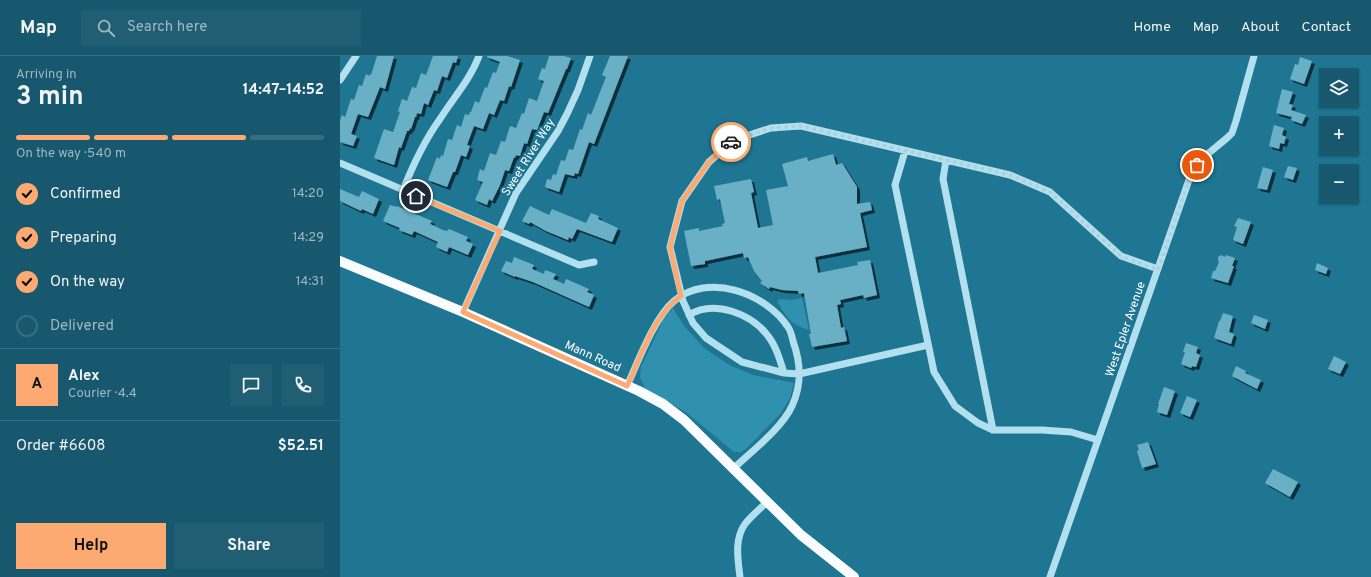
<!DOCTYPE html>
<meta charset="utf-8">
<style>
:root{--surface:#17586e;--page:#205e73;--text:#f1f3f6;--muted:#9eb8c2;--line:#366e81;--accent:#fca972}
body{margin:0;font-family:Overpass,sans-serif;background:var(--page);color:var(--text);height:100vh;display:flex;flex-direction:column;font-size:15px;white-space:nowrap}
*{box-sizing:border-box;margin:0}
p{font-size:13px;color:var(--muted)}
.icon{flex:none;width:22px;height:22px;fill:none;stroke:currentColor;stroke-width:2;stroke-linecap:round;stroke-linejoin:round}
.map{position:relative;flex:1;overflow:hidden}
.details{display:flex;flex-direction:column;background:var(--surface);width:340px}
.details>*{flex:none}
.fabs{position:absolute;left:979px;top:12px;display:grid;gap:8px}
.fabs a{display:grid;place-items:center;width:40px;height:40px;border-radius:0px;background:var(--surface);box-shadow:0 1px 3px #0004;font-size:20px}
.pin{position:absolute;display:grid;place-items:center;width:34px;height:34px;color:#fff;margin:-17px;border:2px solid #fff;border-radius:50%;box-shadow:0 1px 4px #0007}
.courier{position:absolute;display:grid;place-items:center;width:40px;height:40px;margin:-20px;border:3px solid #fca972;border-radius:50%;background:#fff;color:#222;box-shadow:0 1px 5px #0007}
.head em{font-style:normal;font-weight:700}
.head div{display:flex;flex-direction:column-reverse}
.head{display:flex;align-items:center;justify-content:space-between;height:68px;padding:0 16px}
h1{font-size:26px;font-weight:700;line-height:30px}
.bar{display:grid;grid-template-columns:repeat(4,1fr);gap:6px 4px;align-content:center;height:48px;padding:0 16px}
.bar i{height:5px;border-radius:3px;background:var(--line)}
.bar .current{background:var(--accent)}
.bar p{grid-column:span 4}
.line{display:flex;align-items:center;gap:10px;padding:0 16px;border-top:1px solid var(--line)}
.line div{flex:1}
.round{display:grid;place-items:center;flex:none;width:42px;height:42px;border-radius:0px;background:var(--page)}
ol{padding:0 16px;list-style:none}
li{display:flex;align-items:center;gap:12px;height:44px}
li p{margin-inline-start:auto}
li .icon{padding:4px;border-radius:50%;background:var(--accent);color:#111;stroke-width:4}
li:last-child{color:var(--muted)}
li i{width:22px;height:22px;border:2px solid var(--line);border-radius:50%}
.cta{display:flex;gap:8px;margin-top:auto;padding:8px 16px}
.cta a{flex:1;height:46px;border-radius:0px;background:var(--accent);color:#111;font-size:16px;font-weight:700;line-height:46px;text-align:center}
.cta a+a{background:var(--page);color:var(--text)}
header{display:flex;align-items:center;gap:24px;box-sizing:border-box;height:56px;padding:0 20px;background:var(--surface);border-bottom:1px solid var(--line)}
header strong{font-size:19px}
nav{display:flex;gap:22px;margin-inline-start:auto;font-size:14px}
.search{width:280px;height:36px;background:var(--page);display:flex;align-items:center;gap:10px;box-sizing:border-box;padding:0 14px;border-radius:0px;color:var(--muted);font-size:15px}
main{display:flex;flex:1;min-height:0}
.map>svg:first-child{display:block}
.green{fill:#3091af}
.building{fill:#69b0c7;filter:url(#shadow)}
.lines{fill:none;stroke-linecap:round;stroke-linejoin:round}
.minor{stroke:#b2e0ee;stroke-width:7}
.major{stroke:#f9fdff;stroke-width:10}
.done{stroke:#b1cfd9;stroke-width:4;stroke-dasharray:0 7.2}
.route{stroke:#fca972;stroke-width:5}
.labels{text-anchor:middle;stroke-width:4;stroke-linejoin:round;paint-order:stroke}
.street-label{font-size:12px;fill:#fff;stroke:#1f7693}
</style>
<header>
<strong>Map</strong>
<div class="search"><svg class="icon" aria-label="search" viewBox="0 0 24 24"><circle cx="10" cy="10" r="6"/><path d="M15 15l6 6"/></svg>Search here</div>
<nav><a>Home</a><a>Map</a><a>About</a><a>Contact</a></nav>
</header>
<main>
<section class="details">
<div class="head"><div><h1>3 min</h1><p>Arriving in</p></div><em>14:47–14:52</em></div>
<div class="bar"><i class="current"></i><i class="current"></i><i class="current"></i><i></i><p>On the way · 540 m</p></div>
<ol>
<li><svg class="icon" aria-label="check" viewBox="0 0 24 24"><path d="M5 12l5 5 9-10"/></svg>Confirmed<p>14:20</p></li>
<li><svg class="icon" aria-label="check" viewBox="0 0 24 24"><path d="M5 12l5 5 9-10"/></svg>Preparing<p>14:29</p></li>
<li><svg class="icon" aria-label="check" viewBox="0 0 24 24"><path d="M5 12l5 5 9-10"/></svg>On the way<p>14:31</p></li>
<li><i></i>Delivered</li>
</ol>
<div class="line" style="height:72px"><b class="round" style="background:var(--accent);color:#111">A</b><div><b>Alex</b><p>Courier · 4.4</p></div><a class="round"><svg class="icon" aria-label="chat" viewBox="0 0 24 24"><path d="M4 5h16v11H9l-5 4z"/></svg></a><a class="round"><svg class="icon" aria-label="phone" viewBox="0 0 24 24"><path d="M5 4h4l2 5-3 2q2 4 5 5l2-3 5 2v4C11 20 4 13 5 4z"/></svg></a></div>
<div class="line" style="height:52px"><div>Order #6608</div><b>$52.51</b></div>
<div class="cta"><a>Help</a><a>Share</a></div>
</section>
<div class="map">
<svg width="1031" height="521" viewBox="0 0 1031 521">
<defs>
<filter id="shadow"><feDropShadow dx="3" dy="3" stdDeviation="0" flood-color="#0009"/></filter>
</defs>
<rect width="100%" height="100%" fill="#1f7693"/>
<path class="green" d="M 462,242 L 469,274 C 450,268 448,263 438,247 L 439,243 L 451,244 Z
M 333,252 L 344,270 L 364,292 L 389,309 L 413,319 L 454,327 L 450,342 L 441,357 L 408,391 L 401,396 L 394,396 L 347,357 L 305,332 L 300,321 L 301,311 L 323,264 Z"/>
<path class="building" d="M 37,0 L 54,0 L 45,33 L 40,31 L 28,61 L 18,58 L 11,78 L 17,80 L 13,90 L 0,86 L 0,64 L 2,59 L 5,61 L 11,43 L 14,44 L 19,29 L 22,30 L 26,18 L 29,20 L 30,18 L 31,19 Z
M 93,0 L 118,0 L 116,7 L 113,6 L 107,22 L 102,20 L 97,35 L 94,34 L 88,49 L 84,47 L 81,58 L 77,57 L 76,61 L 75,61 L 71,73 L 70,72 L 69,75 L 67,75 L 61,92 L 59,91 L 54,109 L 34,102 L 44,73 L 53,76 L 60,56 L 58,55 L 62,43 L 67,45 L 72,31 L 76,32 L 81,17 L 86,19 Z
M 147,0 L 167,0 L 180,4 L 171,31 L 169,30 L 164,45 L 160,44 L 154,59 L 149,57 L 143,73 L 134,70 L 127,89 L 130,90 L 126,101 L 121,99 L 115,116 L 113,116 L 107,131 L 88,124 L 97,101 L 100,103 L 101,99 L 103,100 L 108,83 L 112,84 L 117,69 L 121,71 L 125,58 L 129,59 L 130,56 L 131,56 L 135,45 L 139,47 L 145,31 L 147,32 L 153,16 L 156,17 L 160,6 L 147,1 Z
M 209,0 L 224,0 L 231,2 L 227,13 L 226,13 L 208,57 L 204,56 L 197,74 L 192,73 L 187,88 L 184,87 L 180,100 L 176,99 L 175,102 L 174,101 L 169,115 L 165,114 L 160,129 L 152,145 L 149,143 L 147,149 L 135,144 L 143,126 L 137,124 L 140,113 L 144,115 L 150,97 L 156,99 L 161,85 L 165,86 L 170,70 L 176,72 L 182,57 L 184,58 L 189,42 L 197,45 L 204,25 L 198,23 L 202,12 L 205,13 Z
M 270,0 L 288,0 L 254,88 L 249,86 L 238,118 L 235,117 L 234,120 L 225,118 L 219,136 L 205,131 L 207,123 L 211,124 L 213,118 L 216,119 L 221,104 L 225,105 L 229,93 L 233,94 L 240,73 L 242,74 L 248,57 L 251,59 L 266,21 L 262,19 Z
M 960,1 L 972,5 L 964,28 L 950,23 L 955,8 L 958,9 Z
M 942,33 L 953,36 L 949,48 L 953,49 L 951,54 L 966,59 L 962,68 L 951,64 L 952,61 L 936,57 Z
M 934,69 L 944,72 L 942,79 L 946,81 L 944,88 L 940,87 L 939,93 L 929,90 Z
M 493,98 L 496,109 L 502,107 L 517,131 L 517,148 L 530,146 L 532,154 L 520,157 L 527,191 L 475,201 L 478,217 L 518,209 L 517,206 L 530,204 L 537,239 L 524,242 L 523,239 L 500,244 L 501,248 L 497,249 L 501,272 L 504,271 L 507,285 L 472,291 L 469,278 L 471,278 L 464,237 L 459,238 L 458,235 L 442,234 L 430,231 L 429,233 L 420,227 L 422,225 L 414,215 L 408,201 L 404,202 L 403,197 L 365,205 L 365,208 L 351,210 L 344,175 L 359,172 L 359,175 L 383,170 L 382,168 L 385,167 L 380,143 L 377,144 L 374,130 L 411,123 L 414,136 L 411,137 L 418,172 L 433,169 L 426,134 L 448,130 L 442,108 L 467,101 L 468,105 Z
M 948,110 L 957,112 L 953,124 L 944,121 Z
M 923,111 L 933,114 L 927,134 L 917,132 Z
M 0,133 L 19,141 L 22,135 L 39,143 L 33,158 L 22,153 L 21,155 L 0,145 Z
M 50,149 L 57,151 L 57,150 L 92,165 L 90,168 L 103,174 L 107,175 L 109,173 L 128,181 L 126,185 L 133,188 L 128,199 L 109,191 L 107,196 L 96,191 L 98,186 L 74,175 L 72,179 L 59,174 L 60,172 L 43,165 Z
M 190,150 L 209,159 L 212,153 L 246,167 L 251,157 L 259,160 L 258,163 L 278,172 L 272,186 L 237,173 L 232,183 L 229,181 L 228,184 L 206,175 L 190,166 L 189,168 L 182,165 Z
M 898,162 L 911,166 L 903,188 L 893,184 L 897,171 L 894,170 Z
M 881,199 L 885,201 L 886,199 L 895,202 L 892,210 L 894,210 L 888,227 L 871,222 L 873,215 L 875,215 L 879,206 L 878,204 L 878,201 Z
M 174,201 L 194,209 L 192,213 L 204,218 L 205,214 L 216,218 L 213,223 L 224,228 L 226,223 L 249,233 L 247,236 L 254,239 L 249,251 L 193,226 L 175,220 L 175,221 L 161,215 L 166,205 L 172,207 Z
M 977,207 L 988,212 L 986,218 L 975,214 Z
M 883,257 L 893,260 L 889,276 L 894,278 L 891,288 L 874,282 L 879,265 L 880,265 Z
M 914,259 L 928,264 L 925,273 L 911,267 Z
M 846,287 L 858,291 L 856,297 L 860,299 L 856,311 L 852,310 L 851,312 L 841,308 L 845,296 L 843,296 Z
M 994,300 L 1006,306 L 1000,318 L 988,313 Z
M 896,310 L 906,315 L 905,317 L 921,324 L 917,333 L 892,320 Z
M 824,331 L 835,335 L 827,359 L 817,356 L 819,348 L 818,348 Z
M 847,340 L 857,344 L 850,361 L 840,357 Z
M 808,386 L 816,408 L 802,412 L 797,395 L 799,394 L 797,389 Z
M 933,413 L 958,426 L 950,441 L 925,427 Z"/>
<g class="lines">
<path class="minor" d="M 0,24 L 16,0
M 565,95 L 555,129 L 594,316 L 615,350 L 638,367 L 653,374 L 702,374 L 731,376 L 758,384
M 606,104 L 603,123 L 653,374
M 0,107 L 239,209 L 254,206
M 63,134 C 73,109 84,85 100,63 C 113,42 130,24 139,0
M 123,256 L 176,137 L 218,75 L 227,58 L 238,34 L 250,0
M 349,259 C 374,243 412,258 428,280 C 436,290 440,304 444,317
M 588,289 L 459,318 L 444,317 L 402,306 L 366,282 L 353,267 L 343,245 L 330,191 L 342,145 L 369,106 L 394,84 L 431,72 L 461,70 L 670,119 L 710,136 L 781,200 L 818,213
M 287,330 C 298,306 314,262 334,245 C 368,216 426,237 448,271 C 451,275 452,281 453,285 C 461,308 462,328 452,350 C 442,372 412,395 394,412
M 400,521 C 398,504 394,483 405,468 C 411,460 420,453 428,445
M 710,521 L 850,121 L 853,114 L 864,101 L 887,82 L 892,77 L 896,65 L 914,0"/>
<path class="major" d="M 0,205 L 123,256 L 299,335 L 323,348 L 344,364 L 461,479 L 514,521"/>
</g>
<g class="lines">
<path class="done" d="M 391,86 L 394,84 L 431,72 L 461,70 L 670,119 L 710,136 L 781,200 L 818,214 L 849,124 L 857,109"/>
<path class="route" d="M 76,140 L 160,175 L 123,256 L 287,330 C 301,301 314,258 341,240 L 330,191 L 342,145 L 369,106 L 391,86"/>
</g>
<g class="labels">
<g class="street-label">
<text transform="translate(188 101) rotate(-58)" y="4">Sweet River Way</text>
<text transform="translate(785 273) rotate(-71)" y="4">West Epler Avenue</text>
<text transform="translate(253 300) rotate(24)" y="4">Mann Road</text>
</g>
</g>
</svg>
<div class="fabs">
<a><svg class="icon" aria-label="layers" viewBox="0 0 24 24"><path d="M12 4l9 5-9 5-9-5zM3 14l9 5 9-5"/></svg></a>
<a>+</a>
<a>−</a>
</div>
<div class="pin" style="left:857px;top:109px;background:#ea580c"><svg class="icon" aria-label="bag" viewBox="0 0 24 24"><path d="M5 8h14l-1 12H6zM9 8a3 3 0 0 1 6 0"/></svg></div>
<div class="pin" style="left:76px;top:140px;background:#1f2937"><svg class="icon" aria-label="home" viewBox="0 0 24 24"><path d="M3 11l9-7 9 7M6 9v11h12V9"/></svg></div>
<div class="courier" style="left:391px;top:86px"><svg class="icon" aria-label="car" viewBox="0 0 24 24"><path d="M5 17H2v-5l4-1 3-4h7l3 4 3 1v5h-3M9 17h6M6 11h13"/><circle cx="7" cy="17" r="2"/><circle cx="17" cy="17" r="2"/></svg></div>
</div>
</main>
